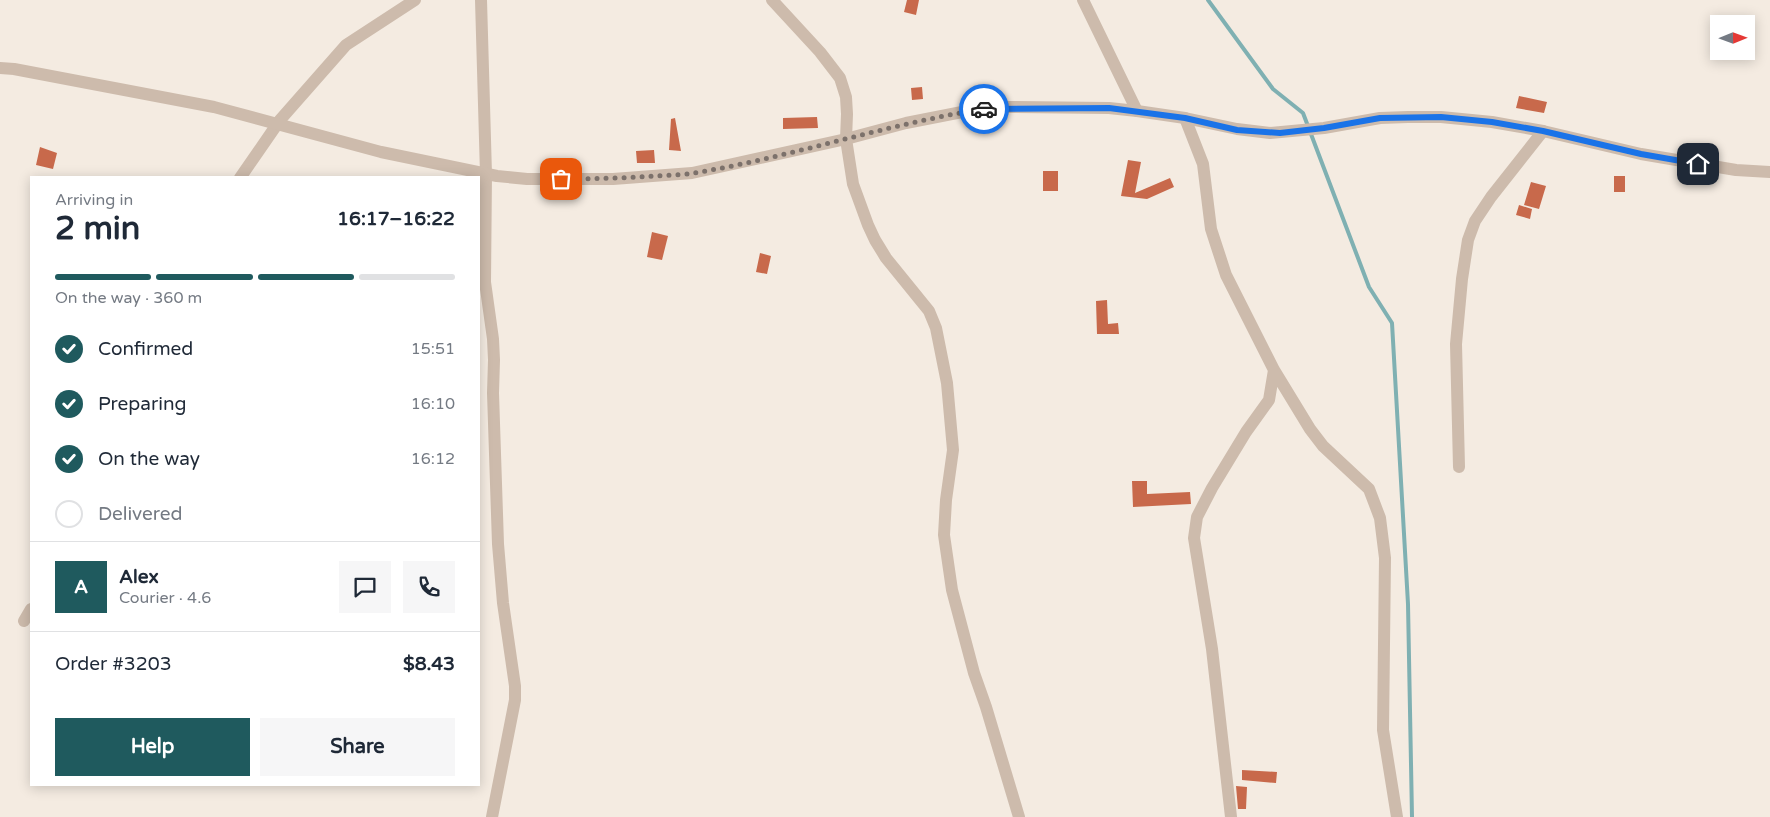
<!DOCTYPE html>
<meta charset="utf-8">
<style>
:root{--surface:#fff;--page:#f6f6f7;--text:#1f2937;--muted:#747a83;--line:#e0e1e3;--accent:#1f5a5e}
body{margin:0;font-family:"Varela Round",sans-serif;background:var(--page);color:var(--text);height:100vh;display:flex;flex-direction:column;font-size:19px;white-space:nowrap}
*{box-sizing:border-box;margin:0}
p{font-size:16px;color:var(--muted)}
.icon{flex:none;width:28px;height:28px;fill:none;stroke:currentColor;stroke-width:2;stroke-linecap:round;stroke-linejoin:round}
.map{position:relative;flex:1;overflow:hidden}
.panel{position:absolute;left:30px;top:176px;width:450px;height:610px;display:flex;flex-direction:column;background:var(--surface);border-radius:0px;box-shadow:0 2px 12px #0003}
.panel>*{flex:none}
.needle{width:32px;rotate:89deg}
.tools{position:absolute;left:1710px;top:15px;display:grid;gap:10px}
.tools a{display:grid;place-items:center;width:45px;height:45px;border-radius:0px;background:var(--surface);box-shadow:0 2px 12px #0003;font-size:25px}
.pin{position:absolute;display:grid;place-items:center;width:42px;height:42px;color:#fff;margin:-21px;border-radius:10px;box-shadow:0 2px 8px #0006}
.courier{position:absolute;display:grid;place-items:center;width:50px;height:50px;margin:-25px;border:4px solid #1a73e8;border-radius:50%;background:#fff;color:#222;box-shadow:0 1px 6px #0007}
.headline em{font-style:normal;font-weight:800}
.headline div{display:flex;flex-direction:column-reverse}
.headline{display:flex;align-items:center;justify-content:space-between;height:85px;padding:0 25px}
h1{font-size:32px;font-weight:800;line-height:38px}
.bar{display:grid;grid-template-columns:repeat(4,1fr);gap:8px 5px;align-content:center;height:60px;padding:0 25px}
.bar i{height:6px;border-radius:4px;background:var(--line)}
.bar .selected{background:var(--accent)}
.bar p{grid-column:span 4}
.line{display:flex;align-items:center;gap:12px;padding:0 25px;border-top:1px solid var(--line)}
.line div{flex:1}
.round{display:grid;place-items:center;flex:none;width:52px;height:52px;border-radius:0px;background:var(--page)}
ol{padding:0 25px;list-style:none}
li{display:flex;align-items:center;gap:15px;height:55px}
li p{margin-inline-start:auto}
li .icon{padding:5px;border-radius:50%;background:var(--accent);color:#fff;stroke-width:4}
li:last-child{color:var(--muted)}
li i{width:28px;height:28px;border:2px solid var(--line);border-radius:50%}
.action{display:flex;gap:10px;margin-top:auto;padding:10px 25px}
.action a{flex:1;height:58px;border-radius:0px;background:var(--accent);color:#fff;font-size:20px;font-weight:800;line-height:58px;text-align:center}
.action a+a{background:var(--page);color:var(--text)}
.map>svg:first-child{display:block}
.lines{fill:none;stroke-linecap:round;stroke-linejoin:round}
.stream{stroke:#7fb0b2;stroke-width:4}
.building{fill:#c8694b}
.minor{stroke:#cdbbac;stroke-width:12}
.tertiary{stroke:#cdbbac;stroke-width:12}
.done{stroke:#7c716b;stroke-width:5;stroke-dasharray:0 9}
.route{stroke:#1a73e8;stroke-width:6}
</style>
<div class="map">
<svg width="1770" height="817" viewBox="0 0 1770 817">
<rect width="100%" height="100%" fill="#f4ebe1"/>
<g class="lines">
<path class="stream" d="M 1208,0 L 1273,89 L 1303,113 L 1369,287 L 1392,323 L 1408,604 L 1412,817"/>
</g>
<path class="building" d="M 907,0 L 919,0 L 916,15 L 904,12 Z
M 922,87 L 923,99 L 912,100 L 911,88 Z
M 1519,96 L 1547,102 L 1544,113 L 1516,108 Z
M 817,117 L 818,128 L 783,129 L 783,118 Z
M 675,118 L 681,151 L 669,150 L 671,119 Z
M 40,147 L 57,153 L 53,169 L 36,165 Z
M 654,150 L 655,163 L 637,163 L 636,151 Z
M 1128,160 L 1141,162 L 1135,193 L 1170,178 L 1174,187 L 1147,199 L 1121,196 Z
M 1043,171 L 1058,171 L 1058,191 L 1043,191 Z
M 1614,176 L 1625,176 L 1625,192 L 1614,192 Z
M 1531,182 L 1546,186 L 1539,209 L 1524,205 Z
M 1519,205 L 1532,209 L 1530,219 L 1516,215 Z
M 652,232 L 668,236 L 662,260 L 647,257 Z
M 760,253 L 771,256 L 767,274 L 756,272 Z
M 1107,300 L 1108,324 L 1118,323 L 1119,334 L 1097,334 L 1096,301 Z
M 1132,481 L 1147,481 L 1147,494 L 1190,492 L 1191,504 L 1133,507 Z
M 1242,770 L 1277,772 L 1276,783 L 1242,780 Z
M 1236,786 L 1247,787 L 1246,809 L 1238,809 Z"/>
<g class="lines">
<path class="minor" d="M 481,0 L 486,174 L 485,282 L 493,339 L 494,360 L 493,393 L 498,544 L 503,603 L 515,686 L 515,700 L 492,817
M 772,0 L 820,52 L 840,78 L 846,97 L 847,114 L 846,139 L 853,184 L 868,225 L 875,240 L 886,258 L 929,311 L 936,328 L 947,383 L 953,450 L 946,500 L 944,535 L 952,590 L 974,673 L 986,707 L 1019,817
M 1083,0 L 1137,111
M 1185,118 L 1203,164 L 1211,229 L 1226,275 L 1274,370 L 1310,429 L 1323,446 L 1369,489 L 1380,518 L 1385,558 L 1383,730 L 1397,817
M 240,178 L 280,120 L 346,45 L 415,0
M 1459,467 L 1456,344 L 1462,279 L 1468,240 L 1475,221 L 1491,197 L 1543,131
M 24,621 L 31,609
M 1231,817 L 1212,649 L 1194,538 L 1197,517 L 1212,488 L 1246,432 L 1269,400 L 1274,370"/>
<path class="tertiary" d="M 0,68 L 14,69 L 214,107 L 381,152 L 497,176 L 527,179 L 613,179 L 692,173 L 846,139 L 906,123 L 962,112 L 1006,107 L 1109,108 L 1137,111 L 1185,118 L 1237,129 L 1270,133 L 1324,128 L 1380,118 L 1408,117 L 1441,117 L 1492,122 L 1543,131 L 1641,154 L 1736,170 L 1770,172"/>
</g>
<g class="lines">
<path class="done" d="M 561,179 C 593,179 625,178 656,176 C 669,175 682,175 694,173 C 792,157 886,124 984,109"/>
<path class="route" d="M 984,109 L 1109,108 L 1185,118 L 1237,130 L 1280,133 L 1324,128 L 1380,118 L 1441,117 L 1492,122 L 1543,131 L 1641,154 L 1698,164"/>
</g>
</svg>
<div class="tools">
<a><svg class="needle" viewBox="-14 -14 28 28"><path d="M0-13l5 13h-10z" fill="#e53935"/><path d="M0 13l5-13h-10z" fill="#747a83"/></svg></a>
</div>
<div class="pin" style="left:561px;top:179px;background:#ea580c"><svg class="icon" aria-label="bag" viewBox="0 0 24 24"><path d="M5 8h14l-1 12H6zM9 8a3 3 0 0 1 6 0"/></svg></div>
<div class="pin" style="left:1698px;top:164px;background:#1f2937"><svg class="icon" aria-label="home" viewBox="0 0 24 24"><path d="M3 11l9-7 9 7M6 9v11h12V9"/></svg></div>
<div class="courier" style="left:984px;top:109px"><svg class="icon" aria-label="car" viewBox="0 0 24 24"><path d="M5 17H2v-5l4-1 3-4h7l3 4 3 1v5h-3M9 17h6M6 11h13"/><circle cx="7" cy="17" r="2"/><circle cx="17" cy="17" r="2"/></svg></div>
<section class="panel">
<div class="headline"><div><h1>2 min</h1><p>Arriving in</p></div><em>16:17–16:22</em></div>
<div class="bar"><i class="selected"></i><i class="selected"></i><i class="selected"></i><i></i><p>On the way · 360 m</p></div>
<ol>
<li><svg class="icon" aria-label="check" viewBox="0 0 24 24"><path d="M5 12l5 5 9-10"/></svg>Confirmed<p>15:51</p></li>
<li><svg class="icon" aria-label="check" viewBox="0 0 24 24"><path d="M5 12l5 5 9-10"/></svg>Preparing<p>16:10</p></li>
<li><svg class="icon" aria-label="check" viewBox="0 0 24 24"><path d="M5 12l5 5 9-10"/></svg>On the way<p>16:12</p></li>
<li><i></i>Delivered</li>
</ol>
<div class="line" style="height:90px"><b class="round" style="background:var(--accent);color:#fff">A</b><div><b>Alex</b><p>Courier · 4.6</p></div><a class="round"><svg class="icon" aria-label="chat" viewBox="0 0 24 24"><path d="M4 5h16v11H9l-5 4z"/></svg></a><a class="round"><svg class="icon" aria-label="phone" viewBox="0 0 24 24"><path d="M5 4h4l2 5-3 2q2 4 5 5l2-3 5 2v4C11 20 4 13 5 4z"/></svg></a></div>
<div class="line" style="height:65px"><div>Order #3203</div><b>$8.43</b></div>
<div class="action"><a>Help</a><a>Share</a></div>
</section>
</div>
